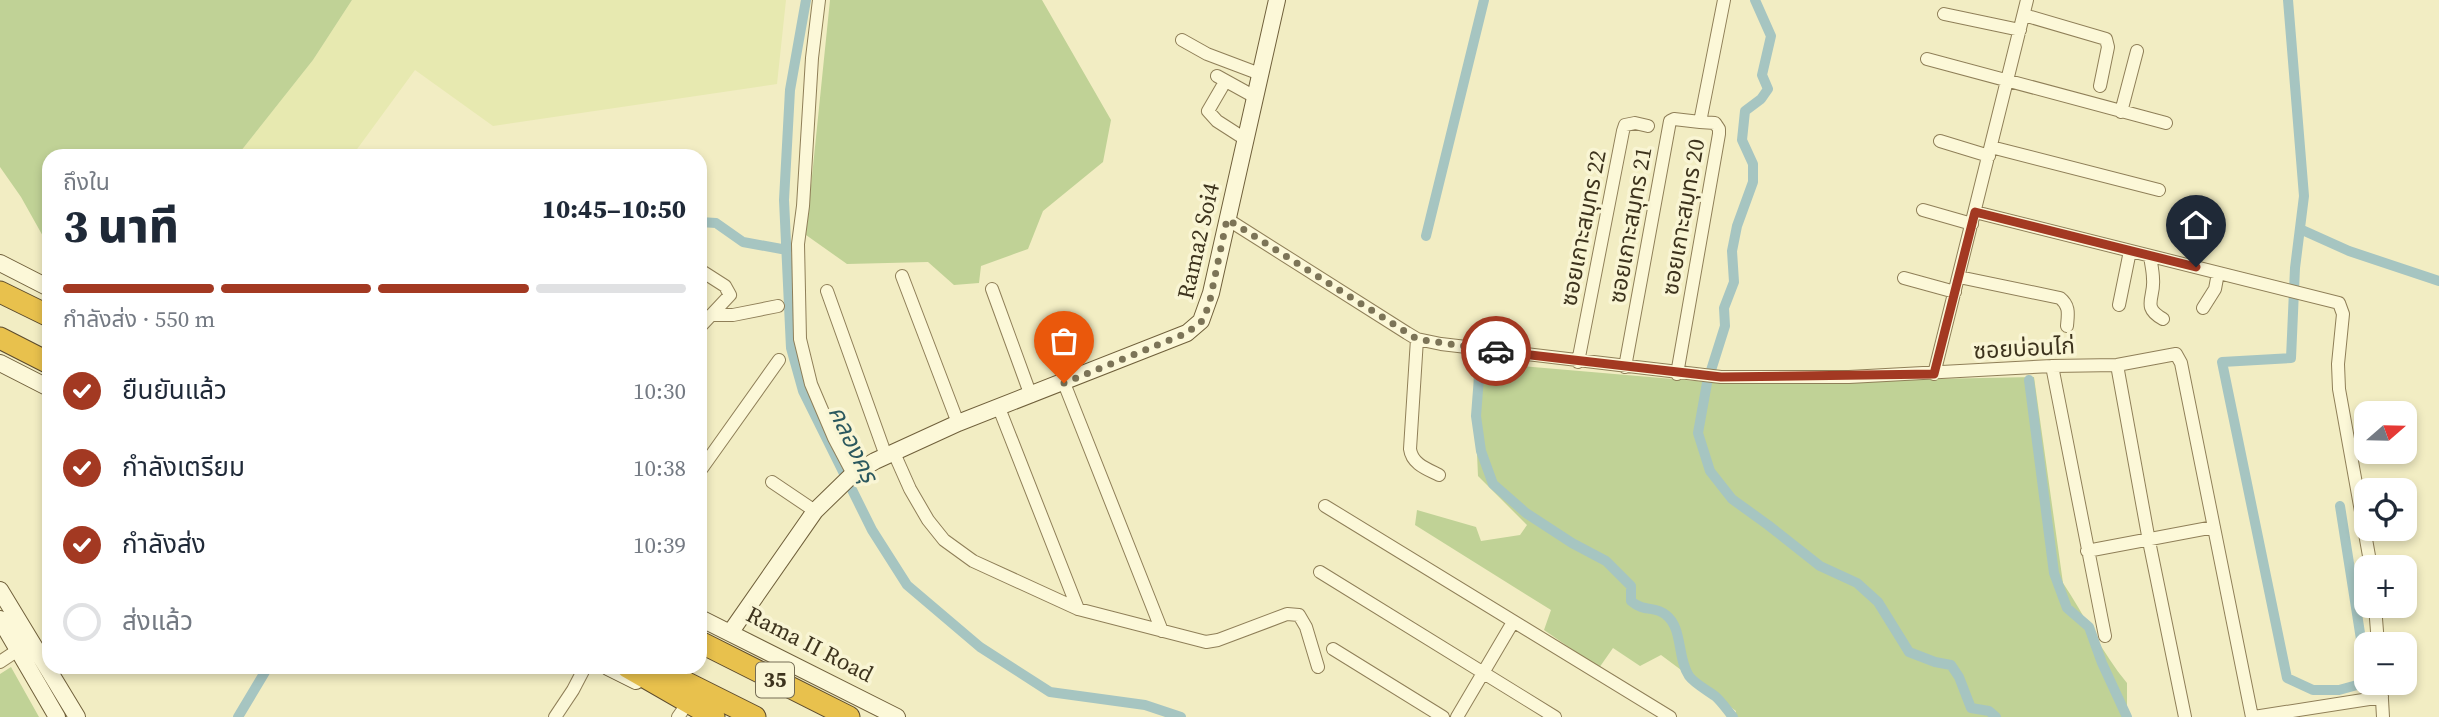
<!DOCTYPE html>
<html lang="th">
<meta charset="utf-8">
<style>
:root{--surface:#fff;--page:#f6f6f7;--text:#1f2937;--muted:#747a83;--line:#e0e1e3;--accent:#a33922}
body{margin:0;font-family:"Source Serif 4","Noto Sans Thai",serif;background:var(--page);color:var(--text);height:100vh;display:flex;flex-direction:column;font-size:26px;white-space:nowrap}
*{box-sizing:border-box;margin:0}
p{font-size:23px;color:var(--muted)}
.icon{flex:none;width:38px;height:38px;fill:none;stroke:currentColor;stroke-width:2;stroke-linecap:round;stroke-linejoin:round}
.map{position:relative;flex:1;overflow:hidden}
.details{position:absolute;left:42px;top:149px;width:665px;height:525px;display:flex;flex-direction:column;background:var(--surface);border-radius:21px;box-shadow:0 4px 10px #0003}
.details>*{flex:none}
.needle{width:46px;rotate:70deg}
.fabs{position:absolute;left:2354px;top:401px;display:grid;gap:14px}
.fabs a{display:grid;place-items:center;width:63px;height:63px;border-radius:14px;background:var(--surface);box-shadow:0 4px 10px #0003;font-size:35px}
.pin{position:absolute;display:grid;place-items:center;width:60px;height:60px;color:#fff;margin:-72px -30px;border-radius:50% 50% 50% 0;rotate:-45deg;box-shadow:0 0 7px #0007}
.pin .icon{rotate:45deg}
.courier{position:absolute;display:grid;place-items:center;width:70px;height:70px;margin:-35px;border:5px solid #a33922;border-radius:50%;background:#fff;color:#222;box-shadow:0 2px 9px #0007}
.overview em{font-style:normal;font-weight:800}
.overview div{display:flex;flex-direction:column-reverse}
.overview{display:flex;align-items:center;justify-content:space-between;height:119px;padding:0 21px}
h1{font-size:46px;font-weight:800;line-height:52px}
.bar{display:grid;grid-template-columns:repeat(4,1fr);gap:10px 7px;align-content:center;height:84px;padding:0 21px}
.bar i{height:9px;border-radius:5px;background:var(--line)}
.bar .current{background:var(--accent)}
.bar p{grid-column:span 4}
ol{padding:0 21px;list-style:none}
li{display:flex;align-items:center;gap:21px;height:77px}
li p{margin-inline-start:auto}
li .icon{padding:7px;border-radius:50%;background:var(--accent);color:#fff;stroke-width:4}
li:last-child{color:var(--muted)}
li i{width:38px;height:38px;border:4px solid var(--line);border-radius:50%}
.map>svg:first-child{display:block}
.farmland{fill:#e7e9b0}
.green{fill:#c0d296}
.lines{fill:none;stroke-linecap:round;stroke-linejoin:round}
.canal{stroke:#a6c5c1;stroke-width:10}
.street-casing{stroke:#8f7f58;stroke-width:14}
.secondary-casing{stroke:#70603b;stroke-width:18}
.highway-casing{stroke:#5c4b2d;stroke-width:23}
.street{stroke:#fcf8d8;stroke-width:12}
.secondary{stroke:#fcf8d8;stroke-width:16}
.highway{stroke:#e8c14d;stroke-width:21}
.done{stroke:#7c7457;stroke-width:7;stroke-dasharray:0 12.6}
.route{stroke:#a33922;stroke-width:9}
.labels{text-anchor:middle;stroke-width:7;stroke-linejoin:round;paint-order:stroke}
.shield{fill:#f9f5d4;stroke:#756d54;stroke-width:2}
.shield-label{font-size:21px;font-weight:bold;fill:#3d331d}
.street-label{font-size:23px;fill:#3d331d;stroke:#f9f5d4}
.water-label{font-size:24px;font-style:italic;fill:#2b585e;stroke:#f9f5d4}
</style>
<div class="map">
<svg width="2439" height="717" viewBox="0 0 2439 717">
<rect width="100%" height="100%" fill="#f2edc3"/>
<path class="farmland" d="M 352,0 L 786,0 L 777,84 L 493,126 L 415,70 L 352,156 L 237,156 L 313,60 Z"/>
<path class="green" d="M 0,0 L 352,0 L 313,60 L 237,156 L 49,156 L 49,247 L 21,197 L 0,167 Z
M 830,0 L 1042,0 L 1111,120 L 1103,162 L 1043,211 L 1028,249 L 981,266 L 979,283 L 954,285 L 928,262 L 847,264 L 806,235 Z
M 1473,362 L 1720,383 L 2034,377 L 2063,583 C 2085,616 2102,653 2127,683 L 2127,717 L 1734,717 L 1736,711 L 1661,655 L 1640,666 L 1613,648 L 1599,668 L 1544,630 L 1551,610 L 1415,525 L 1417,510 L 1476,527 L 1481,541 L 1520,535 L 1527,525 L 1478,476 Z
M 11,667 L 39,717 L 0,717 L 0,674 Z"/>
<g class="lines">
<path class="canal" d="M 806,0 L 790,90 L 784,200 L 791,348 L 803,391 L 872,530 L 907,585 L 980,647 L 1050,692 L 1145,705 L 1181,717
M 1755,0 L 1771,36 L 1762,75 L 1768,89 L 1761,99 L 1745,111 L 1742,140 L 1753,164 L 1753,182 L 1737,226 L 1732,251 L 1734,282 L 1724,308 L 1725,326 L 1707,383 L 1698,433 L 1710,471 L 1732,499 L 1768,525 L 1820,566 L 1857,583 L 1878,602 L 1909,652 L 1935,662 L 1951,665 L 1959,677 L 1971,708 L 1989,711 L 1996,717
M 2288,0 L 2304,196 L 2295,268 L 2291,358 L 2222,362 L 2287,678 L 2313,690 L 2339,690 L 2368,682
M 700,222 L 716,223 L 743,242 L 787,250
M 2300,229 L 2349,251 L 2439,281
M 1426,236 L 1484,0
M 1480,364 L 1476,416 L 1481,451 L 1493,484 L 1526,513 L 1572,543 L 1606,561 L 1631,586 L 1631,601 C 1645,613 1654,605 1666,615 C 1683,628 1677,658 1689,676 C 1695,684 1707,690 1715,696 C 1722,702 1727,710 1733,717
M 2029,380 L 2054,573 L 2067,608 L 2089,627 L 2102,663 L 2127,717
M 2340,506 L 2366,671
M 238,717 L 268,667"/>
<defs>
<path id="street" d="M 819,0 L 812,58 L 803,206 L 798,244 L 800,339 L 811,384 L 834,438 L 853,474
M 1944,14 L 2020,30
M 2024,15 L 2106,39 L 2108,47 L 2100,86
M 1182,40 L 1207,54 L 1260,74
M 1927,59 L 2166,123
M 1217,76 L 1255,97
M 1222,87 L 1208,111 L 1217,121 L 1245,139
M 2121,112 L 2137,51
M 1940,141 L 1989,156
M 1991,147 L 2159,190
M 1923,210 L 1972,224
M 1975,212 L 2339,303 L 2343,314 L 2338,364 L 2339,389 L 2371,567
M 1227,219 L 1407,333 L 1417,339 L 1441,344 L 1721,377 L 1849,377 L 2052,366 L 2117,365 L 2176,354 L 2181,363 L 2252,717
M 2150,256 C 2151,264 2153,271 2153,279 C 2155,298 2141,307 2163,319
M 700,270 L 725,286 L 730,295 L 700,327
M 902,276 L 958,423
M 1959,277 L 2060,298 C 2070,306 2068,314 2067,326
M 1904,278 L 1955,292
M 992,289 L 1031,396
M 827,291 L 886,456
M 2119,305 L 2130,251
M 2203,308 L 2215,289 L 2218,273
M 711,315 L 733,315 L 778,306
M 1417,339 L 1410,449 C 1412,464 1427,469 1439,475
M 1578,362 L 1623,131 L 1625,125 L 1635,123 L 1648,126
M 2117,365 L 2149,541 L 2185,717
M 2052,366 L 2105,636
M 1625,367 L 1670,121 L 1674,119 L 1700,122
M 1677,374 L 1719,134 L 1719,129 L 1715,123 L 1700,122 L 1724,0
M 1934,374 L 2027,0
M 1064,383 L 1162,631
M 999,408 L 1078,609
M 894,453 L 910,489 L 928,520 L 944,540 L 973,561 L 1078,609 L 1206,642 L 1218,640 L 1287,614 L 1299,615 L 1306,627 L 1318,667
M 700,471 L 779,360
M 772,482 L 815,511
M 1325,506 L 1670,717
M 2087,551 L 2214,527
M 1320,572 L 1555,717
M 2375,606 L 2378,644
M 1333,649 L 1443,717
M 0,662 L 18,650
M 2381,682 L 2383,717
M 555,717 L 573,690 L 585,667
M 678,717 L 685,707
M 1457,717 L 1513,622
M 2254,717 L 2382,697"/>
<path id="secondary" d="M 0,263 L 49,288
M 0,363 L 49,388
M 0,590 L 77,717
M 700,618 L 897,717
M 0,619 L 57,717
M 730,633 L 815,511 L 853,474 L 875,461 L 958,423 L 1187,333 L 1201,321 L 1211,293 L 1277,0
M 608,667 L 636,681"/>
<path id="highway" d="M 0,292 L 49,316
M 0,338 L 49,363
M 700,642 L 849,717
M 627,667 L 714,717
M 655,667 L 755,717"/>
</defs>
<use href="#street" class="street-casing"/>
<use href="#secondary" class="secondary-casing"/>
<use href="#highway" class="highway-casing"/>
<use href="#street" class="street"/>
<use href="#secondary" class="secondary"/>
<use href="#highway" class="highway"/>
</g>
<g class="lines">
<path class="done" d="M 1064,383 L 1187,333 L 1202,321 L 1209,305 L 1227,219 L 1417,339 L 1496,351"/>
<path class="route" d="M 1496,351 L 1721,377 L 1934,374 L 1975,212 L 2196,267"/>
</g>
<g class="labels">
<rect class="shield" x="756" y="662.5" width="38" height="35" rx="5"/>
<g class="shield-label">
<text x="775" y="687">35</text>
</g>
<g class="street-label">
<text transform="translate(1683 217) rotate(-80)" y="8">ซอยเกาะสมุทร 20</text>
<text transform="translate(1630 225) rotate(-80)" y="8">ซอยเกาะสมุทร 21</text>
<text transform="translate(1583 228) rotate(-79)" y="8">ซอยเกาะสมุทร 22</text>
<text transform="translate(1198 241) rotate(-77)" y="8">Rama2 Soi4</text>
<text transform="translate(2024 348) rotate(-3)" y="8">ซอยบ่อนไก่</text>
<text transform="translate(810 644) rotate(27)" y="8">Rama II Road</text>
</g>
<g class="water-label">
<text transform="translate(853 444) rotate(64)" y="8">คลองครุ</text>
</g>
</g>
</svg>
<div class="fabs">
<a><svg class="needle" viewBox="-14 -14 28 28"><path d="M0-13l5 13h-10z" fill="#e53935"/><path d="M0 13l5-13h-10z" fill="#747a83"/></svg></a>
<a><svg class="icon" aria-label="locate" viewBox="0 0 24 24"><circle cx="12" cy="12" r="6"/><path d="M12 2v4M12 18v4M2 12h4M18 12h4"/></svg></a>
<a>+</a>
<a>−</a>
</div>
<div class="pin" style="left:1064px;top:383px;background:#ea580c"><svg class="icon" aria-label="bag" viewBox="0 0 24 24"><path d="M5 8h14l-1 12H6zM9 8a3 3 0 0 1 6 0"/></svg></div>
<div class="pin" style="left:2196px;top:267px;background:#1f2937"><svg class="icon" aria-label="home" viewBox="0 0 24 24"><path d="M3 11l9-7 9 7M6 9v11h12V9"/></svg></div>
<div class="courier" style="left:1496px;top:351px"><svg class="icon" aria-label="car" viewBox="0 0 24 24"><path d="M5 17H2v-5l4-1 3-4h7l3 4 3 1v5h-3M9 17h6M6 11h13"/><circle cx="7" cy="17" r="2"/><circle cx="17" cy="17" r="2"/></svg></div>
<section class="details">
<div class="overview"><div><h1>3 นาที</h1><p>ถึงใน</p></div><em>10:45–10:50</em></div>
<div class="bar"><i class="current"></i><i class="current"></i><i class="current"></i><i></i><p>กำลังส่ง · 550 m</p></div>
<ol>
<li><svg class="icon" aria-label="check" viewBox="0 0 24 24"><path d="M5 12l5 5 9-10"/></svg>ยืนยันแล้ว<p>10:30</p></li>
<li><svg class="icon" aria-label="check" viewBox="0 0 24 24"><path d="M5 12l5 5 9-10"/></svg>กำลังเตรียม<p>10:38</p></li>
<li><svg class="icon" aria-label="check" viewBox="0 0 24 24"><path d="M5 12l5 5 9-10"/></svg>กำลังส่ง<p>10:39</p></li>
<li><i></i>ส่งแล้ว</li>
</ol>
</section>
</div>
